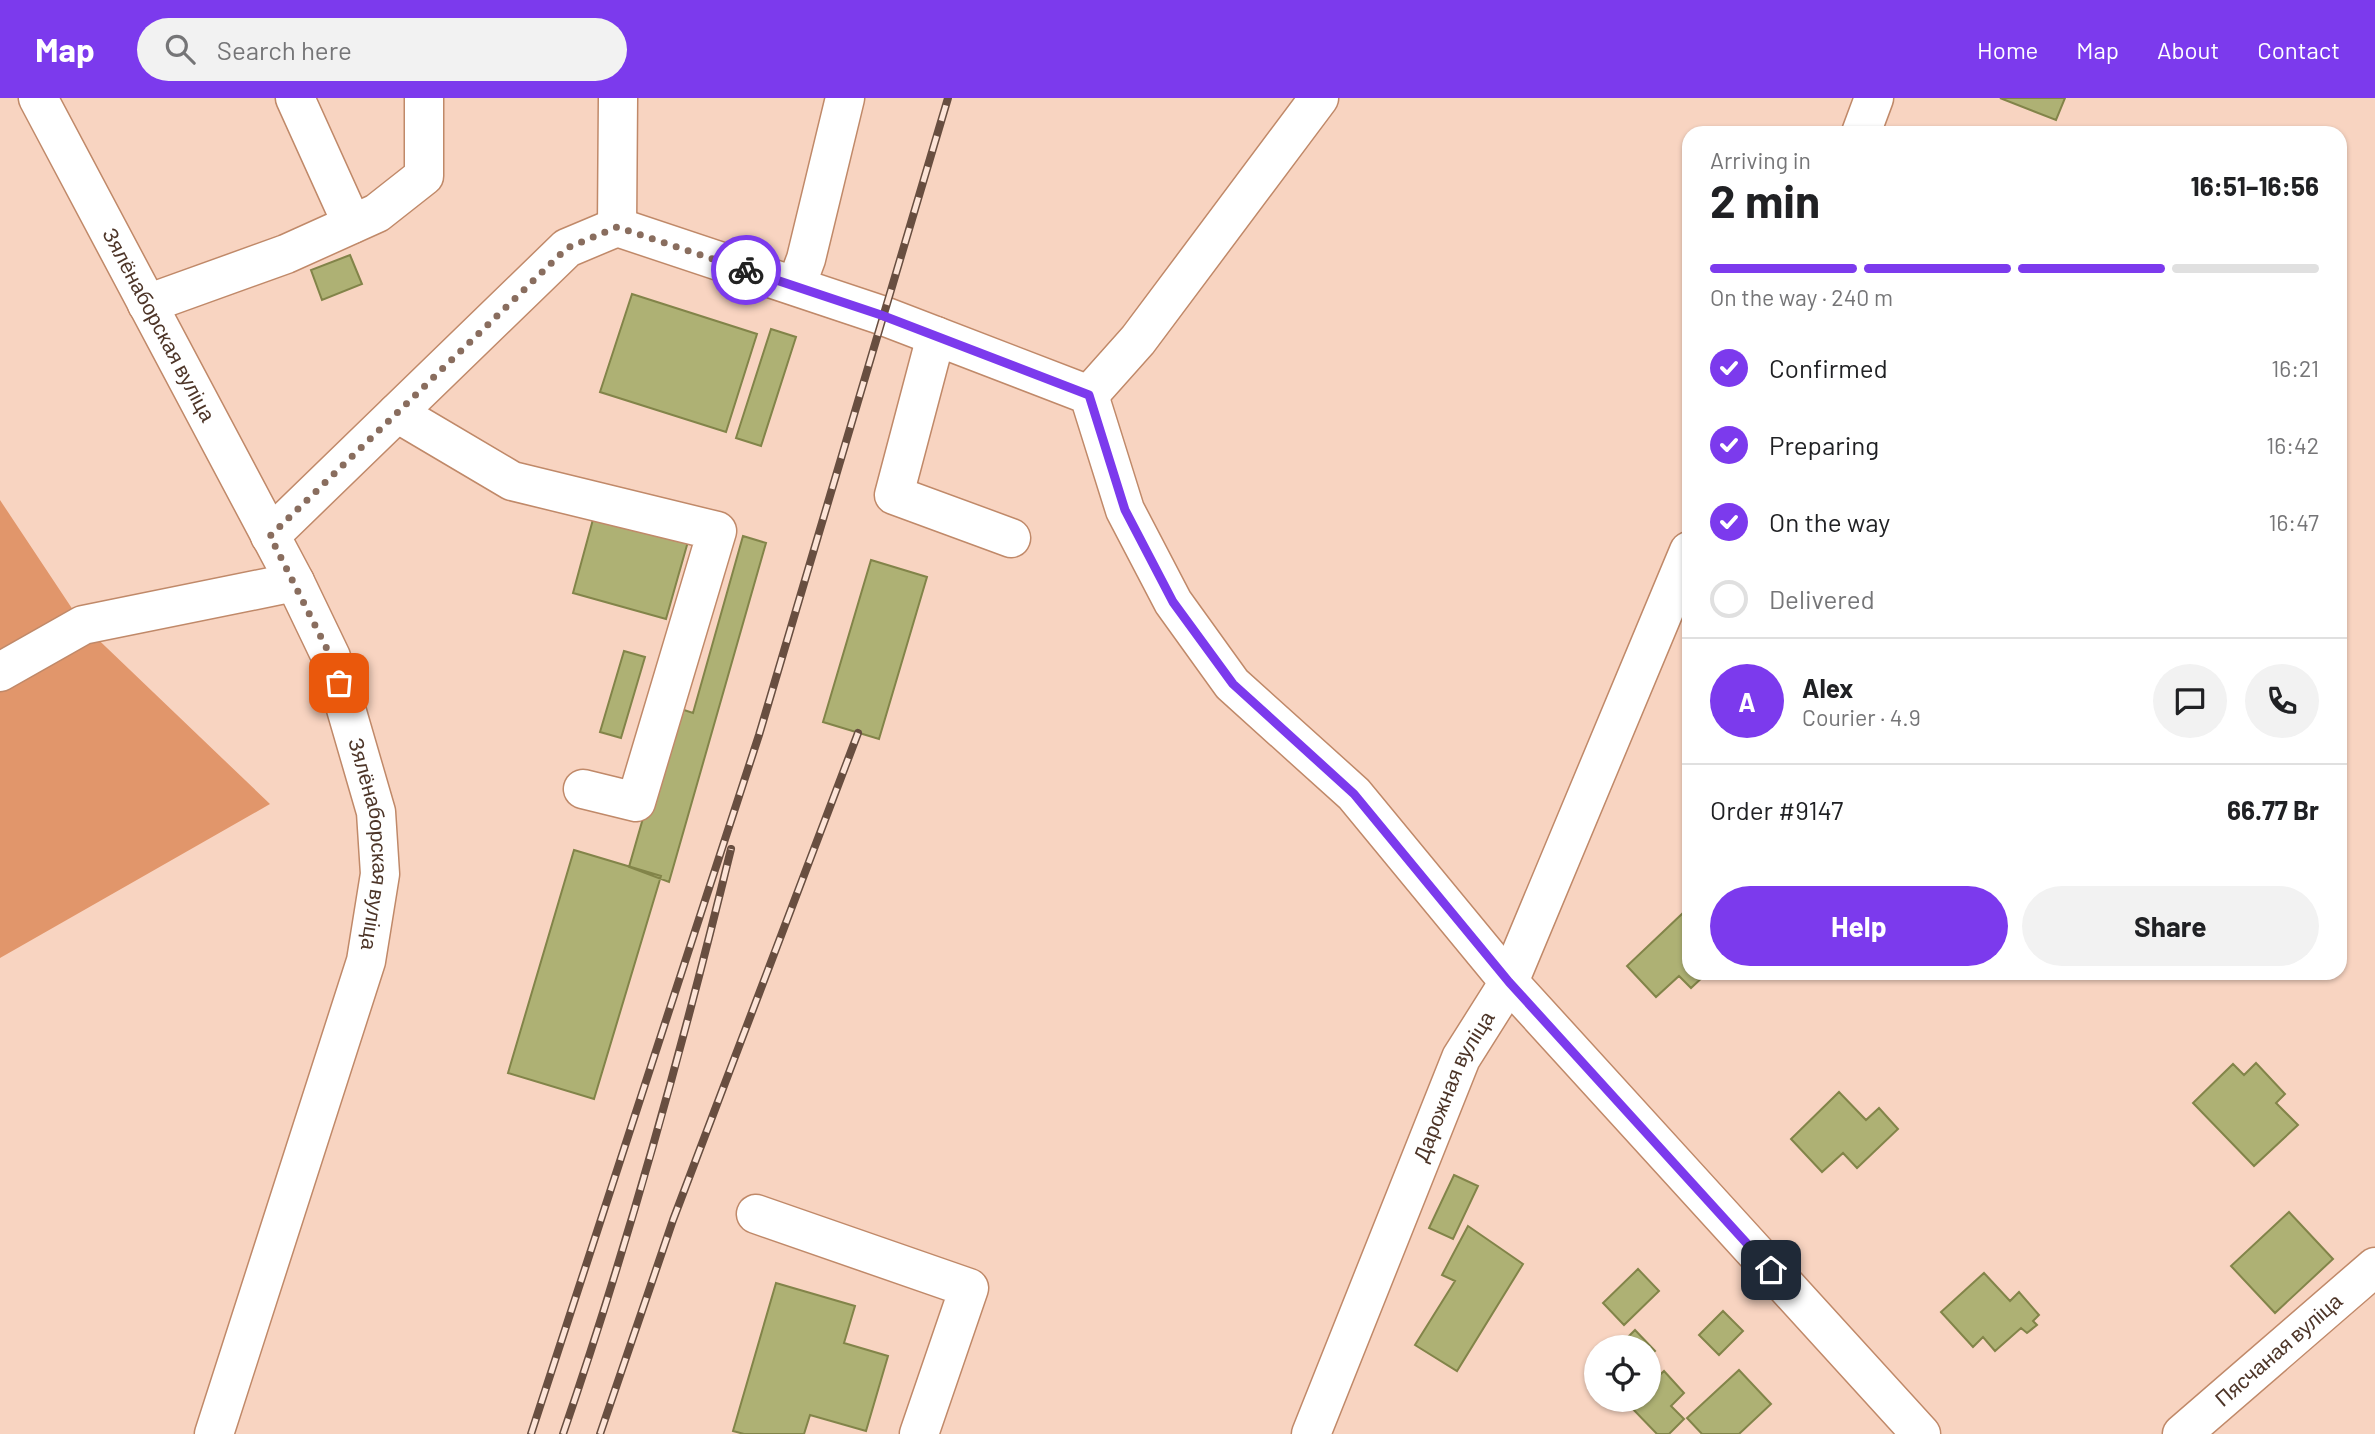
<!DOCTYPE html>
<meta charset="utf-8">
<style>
:root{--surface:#fff;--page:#f2f2f2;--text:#202124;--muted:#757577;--line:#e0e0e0;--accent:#7c3aed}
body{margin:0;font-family:Barlow,sans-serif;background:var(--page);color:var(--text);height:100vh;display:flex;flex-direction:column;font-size:26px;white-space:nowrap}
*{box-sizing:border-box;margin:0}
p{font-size:23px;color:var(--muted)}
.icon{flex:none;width:38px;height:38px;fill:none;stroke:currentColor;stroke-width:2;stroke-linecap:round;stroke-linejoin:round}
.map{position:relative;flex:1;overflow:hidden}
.sheet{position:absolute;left:1682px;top:28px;width:665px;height:854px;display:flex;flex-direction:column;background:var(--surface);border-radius:21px;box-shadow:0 2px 5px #0004}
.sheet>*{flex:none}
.tools{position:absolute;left:1584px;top:1237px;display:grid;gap:14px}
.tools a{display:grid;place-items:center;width:77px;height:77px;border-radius:50%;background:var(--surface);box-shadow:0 2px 5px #0004;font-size:35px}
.pin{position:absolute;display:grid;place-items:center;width:60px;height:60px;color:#fff;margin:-30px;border-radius:14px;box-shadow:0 4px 10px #0006}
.courier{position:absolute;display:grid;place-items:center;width:70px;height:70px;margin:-35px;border:5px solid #7c3aed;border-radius:50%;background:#fff;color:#222;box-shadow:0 2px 9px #0007}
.headline em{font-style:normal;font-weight:700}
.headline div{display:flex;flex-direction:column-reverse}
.headline{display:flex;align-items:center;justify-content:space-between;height:119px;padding:0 28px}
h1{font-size:46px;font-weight:700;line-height:52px}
.bar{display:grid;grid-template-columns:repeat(4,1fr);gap:10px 7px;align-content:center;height:84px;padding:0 28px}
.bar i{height:9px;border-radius:5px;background:var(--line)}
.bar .selected{background:var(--accent)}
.bar p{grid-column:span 4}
.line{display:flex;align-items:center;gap:18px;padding:0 28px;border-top:2px solid var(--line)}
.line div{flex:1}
.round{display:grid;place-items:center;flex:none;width:74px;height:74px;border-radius:37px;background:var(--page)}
ol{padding:0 28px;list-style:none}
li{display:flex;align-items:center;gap:21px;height:77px}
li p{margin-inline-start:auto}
li .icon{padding:7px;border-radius:50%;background:var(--accent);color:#fff;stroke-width:4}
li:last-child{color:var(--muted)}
li i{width:38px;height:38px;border:4px solid var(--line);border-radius:50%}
.cta{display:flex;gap:14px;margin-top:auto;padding:14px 28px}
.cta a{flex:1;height:80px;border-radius:42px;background:var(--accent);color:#fff;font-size:28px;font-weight:700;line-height:80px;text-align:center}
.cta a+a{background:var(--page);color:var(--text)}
header{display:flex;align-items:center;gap:42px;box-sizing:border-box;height:98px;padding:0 35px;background:var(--accent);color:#fff}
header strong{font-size:33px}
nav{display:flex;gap:38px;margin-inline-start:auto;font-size:24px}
.search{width:490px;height:63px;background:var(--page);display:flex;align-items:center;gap:18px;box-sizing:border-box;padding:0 24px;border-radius:38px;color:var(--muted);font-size:26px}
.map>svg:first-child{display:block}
.green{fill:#e1966b}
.building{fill:#aeb174;stroke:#828449;stroke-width:2}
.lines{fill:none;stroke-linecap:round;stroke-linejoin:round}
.minor-casing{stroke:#c08969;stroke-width:41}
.major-casing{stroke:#c08969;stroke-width:41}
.minor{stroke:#fff;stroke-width:38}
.major{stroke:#fff;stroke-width:38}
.rail-casing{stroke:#684e40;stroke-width:8}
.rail{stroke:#fde4d7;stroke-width:5;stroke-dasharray:16;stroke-linecap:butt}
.done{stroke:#896d5e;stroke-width:7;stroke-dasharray:0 12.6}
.route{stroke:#7c3aed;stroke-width:9}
.labels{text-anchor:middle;stroke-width:5;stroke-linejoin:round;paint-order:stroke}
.street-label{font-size:21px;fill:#4d3528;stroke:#fde4d7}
</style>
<header>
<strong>Map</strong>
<div class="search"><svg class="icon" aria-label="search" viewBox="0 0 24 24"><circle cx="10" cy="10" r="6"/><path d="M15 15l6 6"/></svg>Search here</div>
<nav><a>Home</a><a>Map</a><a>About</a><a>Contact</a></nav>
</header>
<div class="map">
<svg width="2375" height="1336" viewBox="0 0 2375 1336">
<rect width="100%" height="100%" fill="#f8d4c1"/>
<path class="green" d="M 0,402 L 83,527 L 270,706 L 0,860 Z"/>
<path class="building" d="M 2000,0 L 2065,0 L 2056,22 Z
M 350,157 L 362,186 L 322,202 L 311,172 Z
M 632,196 L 757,236 L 726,334 L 600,294 Z
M 771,231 L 796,239 L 761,348 L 736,340 Z
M 595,414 L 689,440 L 666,521 L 573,495 Z
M 743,438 L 766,445 L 669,784 L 629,769 L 675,609 L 693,615 Z
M 871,462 L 927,479 L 879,641 L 823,624 Z
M 624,553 L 645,559 L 621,640 L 600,634 Z
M 574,752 L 661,778 L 594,1001 L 508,975 Z
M 1683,815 L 1689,821 L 1689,875 L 1707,875 L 1691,890 L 1679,878 L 1656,899 L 1627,868 Z
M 2256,965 L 2285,996 L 2276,1005 L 2298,1027 L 2254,1068 L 2193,1005 L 2233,966 L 2244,977 Z
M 1839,994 L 1866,1022 L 1879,1010 L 1898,1031 L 1857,1070 L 1843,1055 L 1822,1074 L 1791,1041 Z
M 1454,1077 L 1478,1088 L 1453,1141 L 1429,1130 Z
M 2289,1114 L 2333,1161 L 2275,1215 L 2231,1168 Z
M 1468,1128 L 1523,1166 L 1457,1273 L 1415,1247 L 1455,1183 L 1442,1177 Z
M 1638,1171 L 1659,1193 L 1624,1227 L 1603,1205 Z
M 1984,1175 L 2010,1203 L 2019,1194 L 2039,1217 L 2033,1223 L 2037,1227 L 2027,1235 L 2021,1230 L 1995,1253 L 1983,1239 L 1973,1249 L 1941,1214 Z
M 776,1185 L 855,1208 L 844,1245 L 888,1258 L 866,1333 L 810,1317 L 804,1336 L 744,1336 L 733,1333 Z
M 1723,1213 L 1743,1233 L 1719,1257 L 1699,1237 Z
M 1635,1232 L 1655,1253 L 1648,1259 L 1648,1250 L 1617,1250 Z
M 1739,1272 L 1771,1306 L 1739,1336 L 1702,1336 L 1687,1320 Z
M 1664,1273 L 1684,1295 L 1671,1308 L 1684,1321 L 1669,1336 L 1657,1336 L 1629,1307 L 1634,1302 L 1648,1302 L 1648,1288 Z"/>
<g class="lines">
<defs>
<g id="minor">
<path d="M 295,0 L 352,126"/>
<path d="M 1861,35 L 1874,0"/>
<path d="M 617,129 L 618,0"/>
<path d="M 796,188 L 806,161 L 845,0"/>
<path d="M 147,206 L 286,156 L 377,115 L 424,78 L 424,0"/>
<path d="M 936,238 L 894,397 L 1011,440"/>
<path d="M 1089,297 L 1138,242 L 1319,0"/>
<path d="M 397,315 L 512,383 L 717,433 L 636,704 L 583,691"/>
<path d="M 270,438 L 567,150 L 617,129 L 881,217 L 1089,297 L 1125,412 L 1173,504 L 1232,586 L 1354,696 L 1509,884 L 1921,1336"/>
<path d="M 0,574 L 83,527 L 295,484"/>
<path d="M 756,1116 L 969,1190 L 919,1336"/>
<path id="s1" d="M 1311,1336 L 1461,960 L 1509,884 L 1689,453"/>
<path id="s2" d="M 2182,1336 L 2375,1169"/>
</g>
<g id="major">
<path id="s3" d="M 38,0 L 295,484 L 331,559 L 376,714 L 380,776 L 366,863 L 214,1336"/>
</g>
</defs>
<use href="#minor" class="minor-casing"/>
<use href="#major" class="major-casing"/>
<use href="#minor" class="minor"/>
<use href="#major" class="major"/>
<defs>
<path id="rail" d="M 531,1336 L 759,637 L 948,0
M 563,1336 C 629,1144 683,948 731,751
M 600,1336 L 673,1122 L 858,635"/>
</defs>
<use href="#rail" class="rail-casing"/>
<use href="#rail" class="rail"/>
</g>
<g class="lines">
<path class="done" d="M 339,585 L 331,559 L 270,438 L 567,150 L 617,129 L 746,172"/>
<path class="route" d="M 746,172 L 881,217 L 1089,297 L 1125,412 L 1173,504 L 1233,586 L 1354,696 L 1509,884 L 1771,1172"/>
</g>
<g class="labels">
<g class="street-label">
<text dy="7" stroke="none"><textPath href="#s3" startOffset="257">Зялёнаборская вуліца</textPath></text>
<text dy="7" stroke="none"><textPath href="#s3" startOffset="824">Зялёнаборская вуліца</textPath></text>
<text dy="7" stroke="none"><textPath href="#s1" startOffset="376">Дарожная вуліца</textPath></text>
<text dy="7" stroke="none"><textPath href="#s2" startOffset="128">Пясчаная вуліца</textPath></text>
</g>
</g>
</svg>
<div class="tools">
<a><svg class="icon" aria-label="locate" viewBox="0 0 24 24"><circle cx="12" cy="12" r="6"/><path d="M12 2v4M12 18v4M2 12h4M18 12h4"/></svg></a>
</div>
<div class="pin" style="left:339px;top:585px;background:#ea580c"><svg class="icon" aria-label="bag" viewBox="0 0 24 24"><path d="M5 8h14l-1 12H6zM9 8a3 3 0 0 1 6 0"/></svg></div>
<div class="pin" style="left:1771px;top:1172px;background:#1f2937"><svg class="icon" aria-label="home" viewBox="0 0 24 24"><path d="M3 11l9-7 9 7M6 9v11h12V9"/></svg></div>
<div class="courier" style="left:746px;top:172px"><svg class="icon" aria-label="bike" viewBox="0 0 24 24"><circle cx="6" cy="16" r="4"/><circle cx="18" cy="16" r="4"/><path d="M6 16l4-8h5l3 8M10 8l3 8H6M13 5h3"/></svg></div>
<section class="sheet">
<div class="headline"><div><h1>2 min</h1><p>Arriving in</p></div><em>16:51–16:56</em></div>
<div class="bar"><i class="selected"></i><i class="selected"></i><i class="selected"></i><i></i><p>On the way · 240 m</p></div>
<ol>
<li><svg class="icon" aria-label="check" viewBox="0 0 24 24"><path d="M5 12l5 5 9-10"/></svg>Confirmed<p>16:21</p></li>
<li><svg class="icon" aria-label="check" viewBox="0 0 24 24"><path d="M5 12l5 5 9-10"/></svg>Preparing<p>16:42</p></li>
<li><svg class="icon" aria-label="check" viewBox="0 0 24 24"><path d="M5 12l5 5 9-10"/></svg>On the way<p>16:47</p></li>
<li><i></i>Delivered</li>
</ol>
<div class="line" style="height:126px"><b class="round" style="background:var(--accent);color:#fff">A</b><div><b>Alex</b><p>Courier · 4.9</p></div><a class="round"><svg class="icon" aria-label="chat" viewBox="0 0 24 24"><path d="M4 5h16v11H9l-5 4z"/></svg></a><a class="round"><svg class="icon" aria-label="phone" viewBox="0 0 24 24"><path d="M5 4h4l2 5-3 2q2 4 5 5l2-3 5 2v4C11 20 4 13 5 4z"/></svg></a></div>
<div class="line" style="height:91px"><div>Order #9147</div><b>66.77 Br</b></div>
<div class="cta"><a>Help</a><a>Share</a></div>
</section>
</div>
